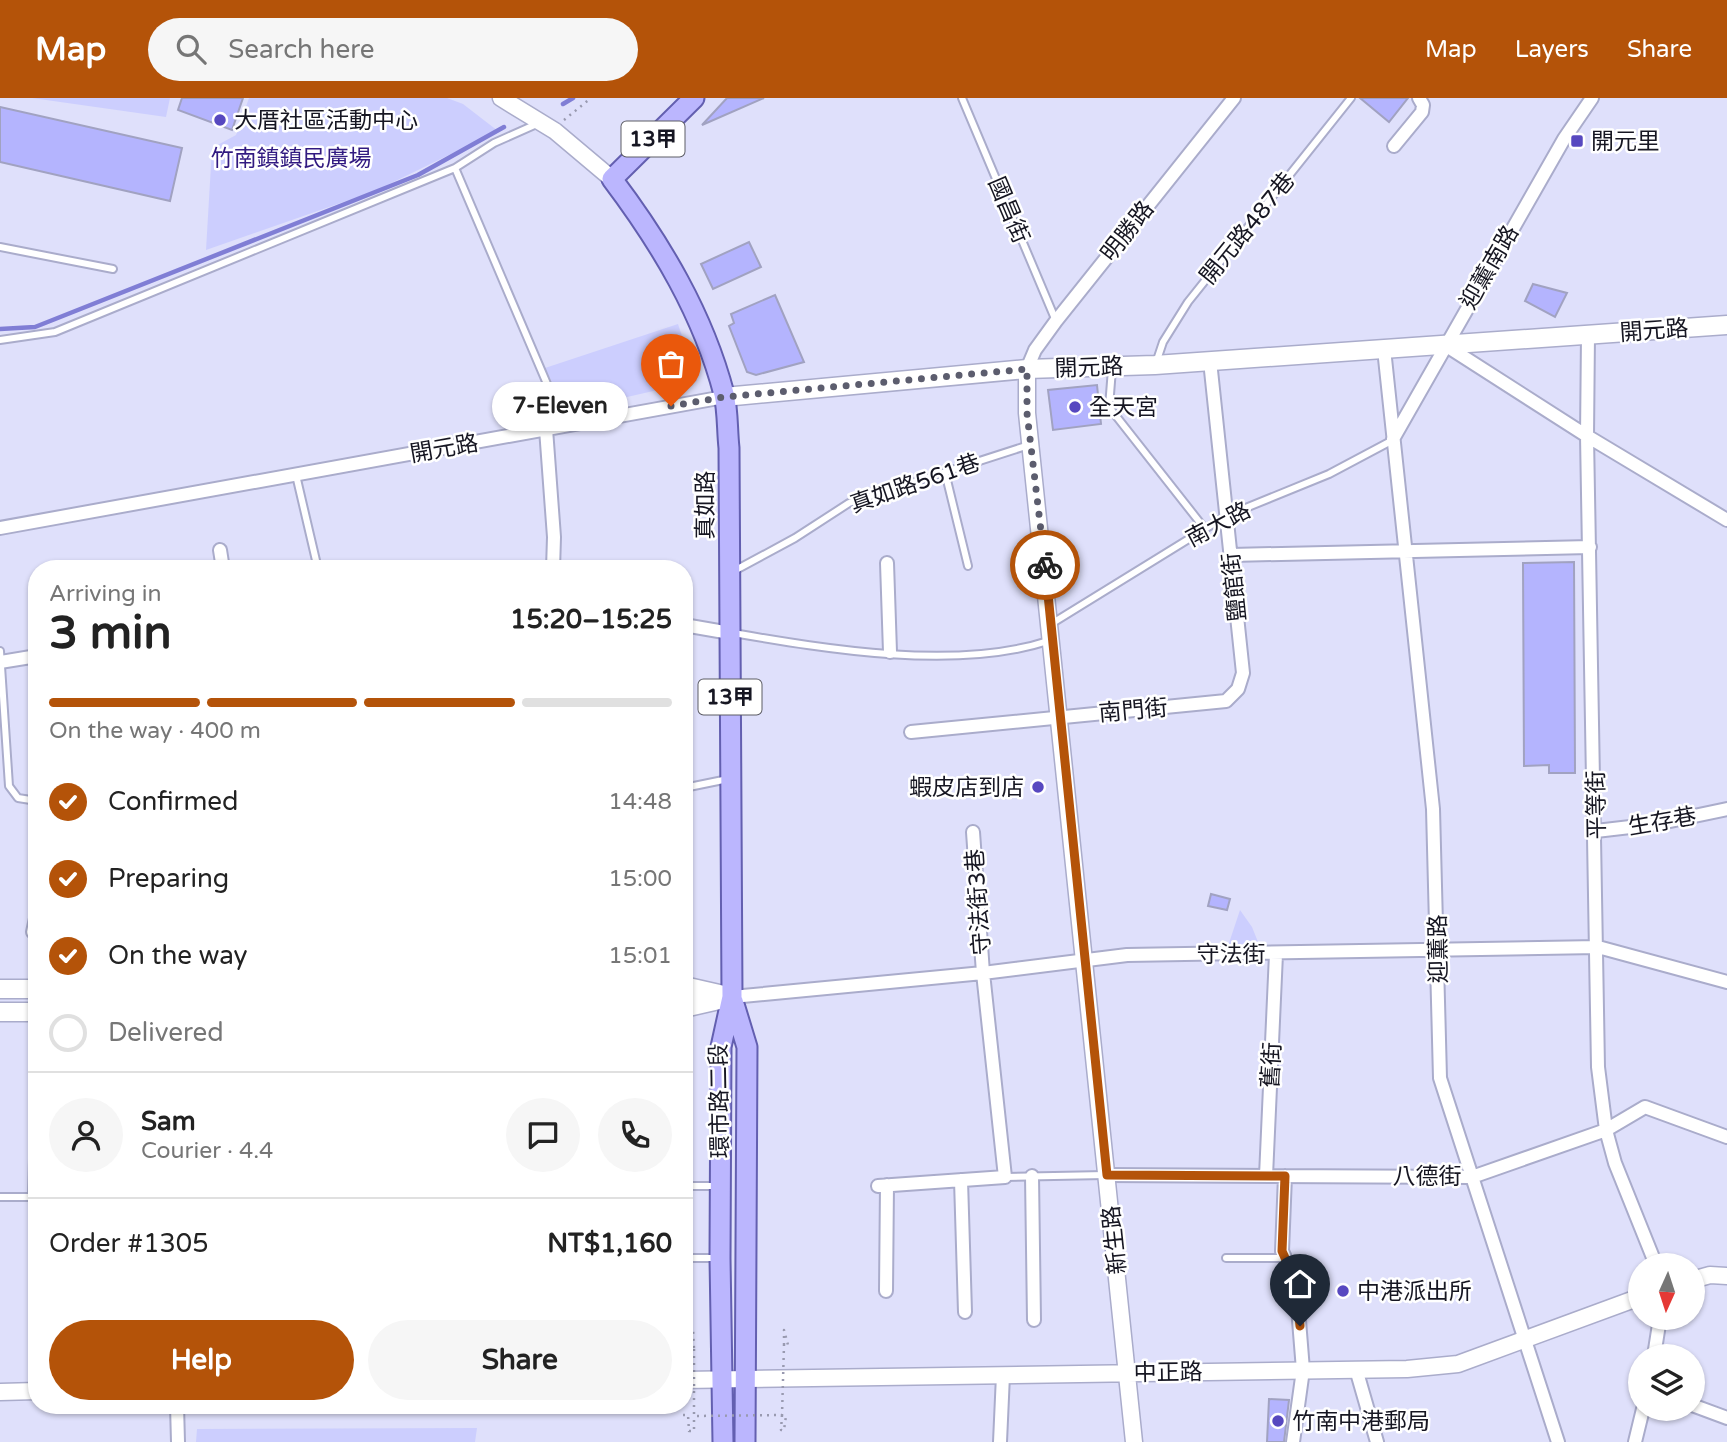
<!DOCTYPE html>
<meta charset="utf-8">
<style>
:root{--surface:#fff;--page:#f6f6f6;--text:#222;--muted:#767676;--line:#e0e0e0;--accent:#b45309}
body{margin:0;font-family:"Varela Round","Noto Sans TC",sans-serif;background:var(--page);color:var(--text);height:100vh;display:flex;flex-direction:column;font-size:26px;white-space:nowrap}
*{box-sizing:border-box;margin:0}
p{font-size:23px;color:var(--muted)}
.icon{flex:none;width:38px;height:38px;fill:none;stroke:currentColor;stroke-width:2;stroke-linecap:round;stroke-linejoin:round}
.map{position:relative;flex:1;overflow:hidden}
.side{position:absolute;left:28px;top:462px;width:665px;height:854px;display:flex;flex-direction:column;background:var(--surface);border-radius:28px;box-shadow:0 2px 5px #0004}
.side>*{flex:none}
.needle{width:46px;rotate:183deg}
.fabs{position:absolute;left:1628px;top:1155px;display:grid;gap:14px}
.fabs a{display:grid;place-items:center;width:77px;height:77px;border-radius:50%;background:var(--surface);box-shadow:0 2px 5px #0004;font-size:35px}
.pin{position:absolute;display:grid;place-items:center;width:60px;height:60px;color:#fff;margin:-72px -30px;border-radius:50% 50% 50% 0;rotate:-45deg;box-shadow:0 0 7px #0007}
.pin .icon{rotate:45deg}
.courier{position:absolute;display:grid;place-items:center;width:70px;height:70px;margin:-35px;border:5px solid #b45309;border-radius:50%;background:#fff;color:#222;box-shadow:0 2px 9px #0007}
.bubble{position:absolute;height:49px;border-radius:24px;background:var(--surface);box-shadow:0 2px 5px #0004;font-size:23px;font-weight:700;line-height:49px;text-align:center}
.overview em{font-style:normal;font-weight:700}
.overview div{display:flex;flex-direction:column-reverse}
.overview{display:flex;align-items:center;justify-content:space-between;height:119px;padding:0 21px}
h1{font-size:46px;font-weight:700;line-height:52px}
.bar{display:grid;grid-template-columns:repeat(4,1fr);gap:10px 7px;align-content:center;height:84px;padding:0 21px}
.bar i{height:9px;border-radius:5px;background:var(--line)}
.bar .active{background:var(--accent)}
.bar p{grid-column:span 4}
.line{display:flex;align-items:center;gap:18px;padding:0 21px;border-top:2px solid var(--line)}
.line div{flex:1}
.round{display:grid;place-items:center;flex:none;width:74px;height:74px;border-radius:37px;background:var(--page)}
ol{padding:0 21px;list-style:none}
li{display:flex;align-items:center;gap:21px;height:77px}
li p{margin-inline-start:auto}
li .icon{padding:7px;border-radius:50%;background:var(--accent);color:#fff;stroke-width:4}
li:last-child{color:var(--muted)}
li i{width:38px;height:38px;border:4px solid var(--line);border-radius:50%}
.primary-button{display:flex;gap:14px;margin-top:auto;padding:14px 21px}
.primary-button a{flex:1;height:80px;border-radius:42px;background:var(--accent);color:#fff;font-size:28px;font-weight:700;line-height:80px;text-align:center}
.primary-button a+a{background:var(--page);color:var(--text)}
header{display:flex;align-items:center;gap:42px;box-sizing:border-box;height:98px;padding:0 35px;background:var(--accent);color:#fff}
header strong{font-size:33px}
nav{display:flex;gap:38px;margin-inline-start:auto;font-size:24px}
.search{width:490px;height:63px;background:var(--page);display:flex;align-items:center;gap:18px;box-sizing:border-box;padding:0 24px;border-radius:38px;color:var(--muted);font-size:26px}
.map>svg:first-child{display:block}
.green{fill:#cccefe}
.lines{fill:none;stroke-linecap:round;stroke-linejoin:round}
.stream{stroke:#807ed5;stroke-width:4.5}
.building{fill:#b4b4fe;stroke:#a1a2c1;stroke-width:2}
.service-casing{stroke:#aaaccb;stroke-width:10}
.minor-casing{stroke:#aaaccb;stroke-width:16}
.tertiary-casing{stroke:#aaaccb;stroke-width:19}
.secondary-casing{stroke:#aaaccb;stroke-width:21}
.primary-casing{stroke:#635fb0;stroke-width:23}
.path{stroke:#999ab0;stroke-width:2.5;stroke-dasharray:2 5;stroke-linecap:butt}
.service{stroke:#fff;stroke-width:6}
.minor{stroke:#fff;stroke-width:12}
.tertiary{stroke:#fff;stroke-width:16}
.secondary{stroke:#fff;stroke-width:18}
.primary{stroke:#bbb6fe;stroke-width:19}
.path-bridge{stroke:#999ab0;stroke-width:2.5;stroke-dasharray:2 5;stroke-linecap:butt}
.done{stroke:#5c5d6e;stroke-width:7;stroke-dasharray:0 12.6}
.route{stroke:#b45309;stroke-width:9}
.poi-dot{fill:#5748c0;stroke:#fff;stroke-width:2.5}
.labels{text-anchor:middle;stroke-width:5;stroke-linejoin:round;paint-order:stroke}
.shield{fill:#fff;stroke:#5c5c64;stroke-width:2}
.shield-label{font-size:21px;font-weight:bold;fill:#161622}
.poi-label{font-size:23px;fill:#161622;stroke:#fff;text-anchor:start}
.park-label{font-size:23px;fill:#311a81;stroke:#fff}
.street-label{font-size:23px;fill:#161622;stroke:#fff}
</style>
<header>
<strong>Map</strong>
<div class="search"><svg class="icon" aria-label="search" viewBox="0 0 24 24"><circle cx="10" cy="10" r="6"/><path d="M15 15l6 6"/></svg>Search here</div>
<nav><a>Map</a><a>Layers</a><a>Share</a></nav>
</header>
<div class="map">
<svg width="1727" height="1344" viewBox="0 0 1727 1344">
<rect width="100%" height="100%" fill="#dfe0fb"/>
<path class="green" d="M 32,0 L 170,0 L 166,19 Z
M 249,0 L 447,0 L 463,6 L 498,33 L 375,93 L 206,152 L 212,50 L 236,37 Z
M 678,226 L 697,283 L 566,313 L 545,270 Z
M 1240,812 L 1252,829 L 1260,849 L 1228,848 Z
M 477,1330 L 475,1344 L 196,1344 L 197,1331 Z"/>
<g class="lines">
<path class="stream" d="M 563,6 L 573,0
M 0,231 L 35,229 L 418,77 L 504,29"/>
</g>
<path class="building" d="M 182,0 L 243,0 L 232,32 L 178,12 Z
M 727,0 L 764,0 L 702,27 Z
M 1360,0 L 1408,0 L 1389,24 Z
M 0,9 L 182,50 L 170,103 L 0,64 Z
M 749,144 L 761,169 L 713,191 L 701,166 Z
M 1533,186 L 1567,195 L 1555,219 L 1525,203 Z
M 775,197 L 804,264 L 756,277 L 747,274 L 729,228 L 734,225 L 731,216 Z
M 1097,287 L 1101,326 L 1053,332 L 1048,292 Z
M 1574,464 L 1575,675 L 1549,675 L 1549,667 L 1524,668 L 1523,465 Z
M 1211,796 L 1230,801 L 1227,812 L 1208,808 Z
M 1269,1301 L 1289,1302 L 1284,1344 L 1267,1344 Z"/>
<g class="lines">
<defs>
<path id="service" d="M 962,0 L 1056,223
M 455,70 L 565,328
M 0,149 L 113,171
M 0,242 L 55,234 L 455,70 L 494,45 L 539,25
M 1156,265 L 1163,244 L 1188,204 L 1351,0
M 1112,271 L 1109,309 L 1205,431
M 945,374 L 968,468
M 296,377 L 318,471
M 732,474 L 795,440 L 849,405 L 1029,347
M 1051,526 L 1226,418 L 1329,376 L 1393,342
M 733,535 C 827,551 956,573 1048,543
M 0,553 L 9,688 L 18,700 L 37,703
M 684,690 L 728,681
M 1005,1079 L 1105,1077
M 684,1088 L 718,1088
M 0,1099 L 35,1099
M 684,1160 L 718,1160
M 1226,1160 L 1284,1160"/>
<path id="minor" d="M 1394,48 L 1422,14 L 1423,7 L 1419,0
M 1588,237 L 1587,338 L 1598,969 L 1606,1032 L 1615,1065 L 1656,1167
M 1445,247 L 1587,338 L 1727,422
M 1384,251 L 1433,711 L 1440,980 L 1558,1344
M 1027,271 L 1035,252 L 1056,223 L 1234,0
M 546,331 L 554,439 L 553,471
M 1393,341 L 1564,41 L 1592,0
M 0,430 L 724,299
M 220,452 L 223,471
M 1231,457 L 1590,449
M 887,465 L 890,554
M 684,527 L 730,535
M 0,564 L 37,558
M 911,634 L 1226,603 L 1238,591 L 1243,575 L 1210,263
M 1596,733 L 1656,726 L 1727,711
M 33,834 L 37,816
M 732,899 L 983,875 L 1127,857 L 1598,849 L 1727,884
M 1107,1077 L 1472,1079 L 1606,1032 L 1645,1009 L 1727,1039
M 1032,1078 L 1034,1222
M 1266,1078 L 1276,856
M 1285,1078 L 1282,1153 L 1296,1185 L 1303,1272 L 1293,1344
M 961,1082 L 965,1214
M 878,1088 L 1005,1079 L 983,875 L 973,734
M 35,1099 L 37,1023
M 886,1193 L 887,1087
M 1654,1258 L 1660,1220
M 1356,1271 L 1377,1344
M 177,1307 L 178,1344
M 1692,1307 L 1727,1320
M 1000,1344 L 1003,1277
M 1635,1344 L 1643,1311"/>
<path id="tertiary" d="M 501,0 L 555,33 L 612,81
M 1027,271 L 1027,315 L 1134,1344
M 1692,1182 L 1710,1177 L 1727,1178
M 684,1282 L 1407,1271 L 1458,1266 L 1640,1199
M 0,1294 L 37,1293"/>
<path id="secondary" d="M 724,299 L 1027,271 L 1155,267 L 1727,227
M 684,888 L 728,898
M 0,891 L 37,891
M 684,910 L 732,899
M 0,914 L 37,914"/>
<path id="primary" d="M 694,0 L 612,81 C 661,146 703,216 724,296 C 728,313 727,332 729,350 L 732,899 L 721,949 L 720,1160 L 723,1344
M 733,903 L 747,949 L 745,1344"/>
</defs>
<use href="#service" class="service-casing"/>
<use href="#minor" class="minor-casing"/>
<use href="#tertiary" class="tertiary-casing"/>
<use href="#secondary" class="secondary-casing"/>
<use href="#primary" class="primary-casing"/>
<path class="path" d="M 564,22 L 591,0
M 784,1247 L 784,1232 L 788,1247
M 686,1250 L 689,1250 L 689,1232 L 693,1231 L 694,1251
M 683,1317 L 688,1317 L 689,1333 L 694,1333 L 694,1318
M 782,1317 L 781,1332 L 784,1332 L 786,1318 L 788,1317"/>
<use href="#service" class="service"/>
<use href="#minor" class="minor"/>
<use href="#tertiary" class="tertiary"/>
<use href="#secondary" class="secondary"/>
<use href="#primary" class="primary"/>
<path class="path-bridge" d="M 694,1251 L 694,1318 L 782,1317 L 784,1247"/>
</g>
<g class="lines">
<path class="done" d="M 671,308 L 724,299 L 1027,271 L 1027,315 L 1045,467"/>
<path class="route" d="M 1045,467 L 1107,1077 L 1285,1078 L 1282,1153 L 1296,1185 L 1300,1228"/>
</g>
<g class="poi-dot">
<circle cx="220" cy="22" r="7"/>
<rect x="1570" y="36" width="14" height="14" rx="3.5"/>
<circle cx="1075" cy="309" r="7"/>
<circle cx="1038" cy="689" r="7"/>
<circle cx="1343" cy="1193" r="7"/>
<circle cx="1278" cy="1323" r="7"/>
</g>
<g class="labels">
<g class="shield">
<rect x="621.5" y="23.5" width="63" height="35" rx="5"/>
<rect x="698.5" y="581.5" width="63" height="35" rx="5"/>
</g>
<g class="shield-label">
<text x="653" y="48">13甲</text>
<text x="730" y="606">13甲</text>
</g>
<g class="poi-label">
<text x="234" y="30">大厝社區活動中心</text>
<text x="1591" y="51">開元里</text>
<text x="1089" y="317">全天宮</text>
<text x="1024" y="697" text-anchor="end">蝦皮店到店</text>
<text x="1357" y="1201">中港派出所</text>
<text x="1292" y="1331">竹南中港郵局</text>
</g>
<g class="park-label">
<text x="291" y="68">竹南鎮鎮民廣場</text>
</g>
<g class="street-label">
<text transform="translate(1009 112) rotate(67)" y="8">國昌街</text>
<text transform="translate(1247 130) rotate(-51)" y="8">開元路487巷</text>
<text transform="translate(1127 133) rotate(-52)" y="8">明勝路</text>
<text transform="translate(1489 169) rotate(-60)" y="8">迎薰南路</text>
<text transform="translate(1654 232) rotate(-4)" y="8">開元路</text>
<text transform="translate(1089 269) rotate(-2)" y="8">開元路</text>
<text transform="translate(444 350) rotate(-10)" y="8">開元路</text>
<text transform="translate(915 385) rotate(-19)" y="8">真如路561巷</text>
<text transform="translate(705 407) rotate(-90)" y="8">真如路</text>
<text transform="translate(1218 426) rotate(-28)" y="8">南大路</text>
<text transform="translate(1234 489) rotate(-96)" y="8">鹽館街</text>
<text transform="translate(1133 612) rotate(-5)" y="8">南門街</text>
<text transform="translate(1596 707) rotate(-91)" y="8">平等街</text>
<text transform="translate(1662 723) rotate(-10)" y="8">生存巷</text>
<text transform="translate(978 804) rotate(-94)" y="8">守法街3巷</text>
<text transform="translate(1438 851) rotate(-91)" y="8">迎薰路</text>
<text x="1231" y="864">守法街</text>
<text transform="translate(1271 967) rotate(-87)" y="8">舊街</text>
<text transform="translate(719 1003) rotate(-91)" y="8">環市路二段</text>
<text x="1427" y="1086">八德街</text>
<text transform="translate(1114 1142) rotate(-96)" y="8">新生路</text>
<text transform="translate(1168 1274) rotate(-1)" y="8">中正路</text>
</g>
</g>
</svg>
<div class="fabs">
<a><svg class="needle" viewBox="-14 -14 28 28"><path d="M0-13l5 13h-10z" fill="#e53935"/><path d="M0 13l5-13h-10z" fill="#767676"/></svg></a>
<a><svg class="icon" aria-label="layers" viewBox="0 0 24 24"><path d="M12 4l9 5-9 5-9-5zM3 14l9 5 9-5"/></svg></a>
</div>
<div class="pin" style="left:671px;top:308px;background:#ea580c"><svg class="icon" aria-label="bag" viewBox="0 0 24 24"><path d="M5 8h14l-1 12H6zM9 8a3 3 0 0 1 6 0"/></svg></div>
<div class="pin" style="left:1300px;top:1228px;background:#1f2937"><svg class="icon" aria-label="home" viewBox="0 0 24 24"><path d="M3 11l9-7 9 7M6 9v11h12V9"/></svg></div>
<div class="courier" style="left:1045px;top:467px"><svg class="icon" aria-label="bike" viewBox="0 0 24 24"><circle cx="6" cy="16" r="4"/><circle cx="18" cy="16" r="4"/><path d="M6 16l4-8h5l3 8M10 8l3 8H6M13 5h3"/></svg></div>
<div class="bubble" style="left:492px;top:284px;width:136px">7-Eleven</div>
<section class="side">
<div class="overview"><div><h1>3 min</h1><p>Arriving in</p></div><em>15:20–15:25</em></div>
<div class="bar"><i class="active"></i><i class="active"></i><i class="active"></i><i></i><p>On the way · 400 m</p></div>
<ol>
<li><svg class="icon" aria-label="check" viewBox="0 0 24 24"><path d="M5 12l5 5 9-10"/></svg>Confirmed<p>14:48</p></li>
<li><svg class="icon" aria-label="check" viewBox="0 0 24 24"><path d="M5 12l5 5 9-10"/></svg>Preparing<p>15:00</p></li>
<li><svg class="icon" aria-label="check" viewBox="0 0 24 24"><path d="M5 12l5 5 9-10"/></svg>On the way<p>15:01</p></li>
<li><i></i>Delivered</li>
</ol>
<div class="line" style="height:126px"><a class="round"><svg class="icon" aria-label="person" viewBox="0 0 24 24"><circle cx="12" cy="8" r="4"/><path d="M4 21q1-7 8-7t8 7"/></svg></a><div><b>Sam</b><p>Courier · 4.4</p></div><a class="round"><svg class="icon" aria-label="chat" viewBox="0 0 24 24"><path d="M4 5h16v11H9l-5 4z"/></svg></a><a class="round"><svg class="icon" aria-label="phone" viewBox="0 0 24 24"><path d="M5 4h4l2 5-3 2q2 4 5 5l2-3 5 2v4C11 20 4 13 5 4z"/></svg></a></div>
<div class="line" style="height:91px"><div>Order #1305</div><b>NT$1,160</b></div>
<div class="primary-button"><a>Help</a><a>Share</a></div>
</section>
</div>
